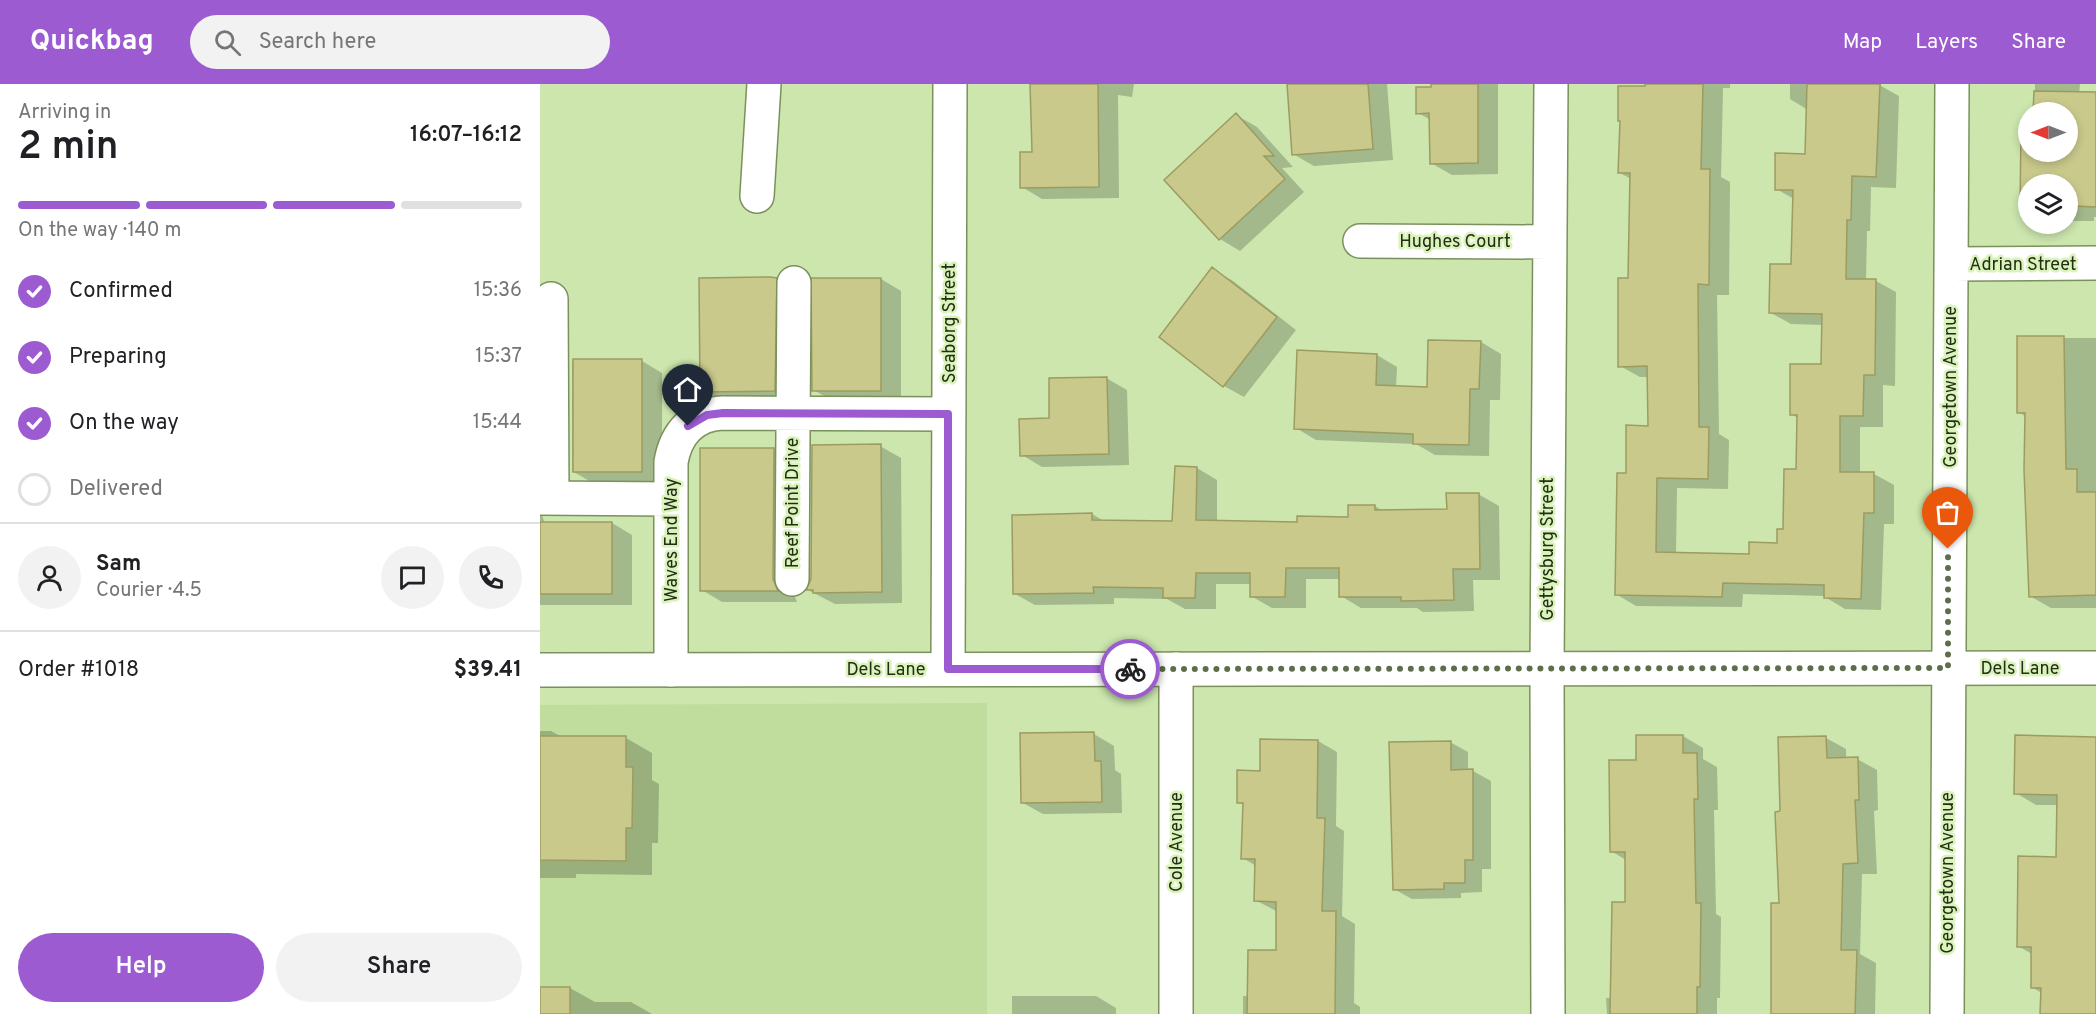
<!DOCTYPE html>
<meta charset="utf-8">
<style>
:root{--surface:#fff;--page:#f2f2f2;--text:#202124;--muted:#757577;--line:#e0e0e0;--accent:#9d5bd1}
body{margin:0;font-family:Overpass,sans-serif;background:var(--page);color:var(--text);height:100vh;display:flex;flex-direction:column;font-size:22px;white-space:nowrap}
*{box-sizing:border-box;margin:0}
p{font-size:20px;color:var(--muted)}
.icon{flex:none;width:33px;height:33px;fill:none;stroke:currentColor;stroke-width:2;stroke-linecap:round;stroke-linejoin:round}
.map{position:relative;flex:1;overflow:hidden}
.side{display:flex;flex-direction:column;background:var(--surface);width:540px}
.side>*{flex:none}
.needle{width:39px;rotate:270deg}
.tools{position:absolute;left:1478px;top:18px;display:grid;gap:12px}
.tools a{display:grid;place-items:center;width:60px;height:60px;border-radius:50%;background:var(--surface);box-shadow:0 3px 9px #0003;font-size:30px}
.pin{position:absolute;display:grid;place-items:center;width:51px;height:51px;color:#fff;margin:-62px -26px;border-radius:50% 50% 50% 0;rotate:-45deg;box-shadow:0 0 6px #0007}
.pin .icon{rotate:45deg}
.courier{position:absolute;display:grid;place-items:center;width:60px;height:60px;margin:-30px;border:4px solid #9d5bd1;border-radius:50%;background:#fff;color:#222;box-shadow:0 2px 8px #0007}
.summary em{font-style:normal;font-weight:600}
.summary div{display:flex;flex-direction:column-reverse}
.summary{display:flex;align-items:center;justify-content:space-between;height:102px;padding:0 18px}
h1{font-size:39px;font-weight:600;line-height:45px}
.bar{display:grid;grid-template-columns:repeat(4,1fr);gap:9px 6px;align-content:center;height:72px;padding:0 18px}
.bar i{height:8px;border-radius:4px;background:var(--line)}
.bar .on{background:var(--accent)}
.bar p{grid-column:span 4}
.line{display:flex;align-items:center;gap:15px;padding:0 18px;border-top:2px solid var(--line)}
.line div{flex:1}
.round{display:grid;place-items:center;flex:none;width:63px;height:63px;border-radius:32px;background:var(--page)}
ol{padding:0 18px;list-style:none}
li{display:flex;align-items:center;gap:18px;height:66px}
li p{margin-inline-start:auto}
li .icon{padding:6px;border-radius:50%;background:var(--accent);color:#fff;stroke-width:4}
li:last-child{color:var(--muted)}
li i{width:33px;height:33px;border:3px solid var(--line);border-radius:50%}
.primary-button{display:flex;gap:12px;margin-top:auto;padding:12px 18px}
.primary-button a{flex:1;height:69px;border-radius:36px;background:var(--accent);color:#fff;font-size:24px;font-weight:600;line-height:69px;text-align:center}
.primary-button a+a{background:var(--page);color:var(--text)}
header{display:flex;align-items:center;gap:36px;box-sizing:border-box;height:84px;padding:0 30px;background:var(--accent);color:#fff}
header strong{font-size:28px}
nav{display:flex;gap:33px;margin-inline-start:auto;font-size:21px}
.search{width:420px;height:54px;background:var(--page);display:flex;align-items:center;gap:15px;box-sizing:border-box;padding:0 21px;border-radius:33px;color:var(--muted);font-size:22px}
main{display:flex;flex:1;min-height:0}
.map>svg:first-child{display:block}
.built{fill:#c0dd9d}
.shadow{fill:#0003}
.building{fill:#c9c98c;stroke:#9c9c61;stroke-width:1.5}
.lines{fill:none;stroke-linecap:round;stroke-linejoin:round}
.minor-casing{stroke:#7a915c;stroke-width:36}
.tertiary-casing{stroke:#7a915c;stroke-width:36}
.minor{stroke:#fff;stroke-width:33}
.tertiary{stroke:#fff;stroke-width:33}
.done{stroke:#5e6e4c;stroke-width:6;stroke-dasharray:0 10.8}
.route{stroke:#9d5bd1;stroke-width:8}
.labels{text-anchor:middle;stroke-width:5;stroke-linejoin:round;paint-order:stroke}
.street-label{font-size:18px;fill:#232d17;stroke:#d9f3ba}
</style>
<header>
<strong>Quickbag</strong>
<div class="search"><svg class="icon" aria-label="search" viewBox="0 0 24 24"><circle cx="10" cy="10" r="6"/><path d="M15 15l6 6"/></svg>Search here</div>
<nav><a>Map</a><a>Layers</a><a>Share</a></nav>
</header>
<main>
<section class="side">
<div class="summary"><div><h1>2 min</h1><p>Arriving in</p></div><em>16:07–16:12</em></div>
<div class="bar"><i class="on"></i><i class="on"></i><i class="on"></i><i></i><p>On the way · 140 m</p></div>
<ol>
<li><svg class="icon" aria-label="check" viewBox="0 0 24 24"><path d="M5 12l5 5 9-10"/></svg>Confirmed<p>15:36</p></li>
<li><svg class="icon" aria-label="check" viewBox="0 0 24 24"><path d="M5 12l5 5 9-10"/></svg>Preparing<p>15:37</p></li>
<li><svg class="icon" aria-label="check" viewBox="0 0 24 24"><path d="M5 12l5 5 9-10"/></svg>On the way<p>15:44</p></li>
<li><i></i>Delivered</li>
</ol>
<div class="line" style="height:108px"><a class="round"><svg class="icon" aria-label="person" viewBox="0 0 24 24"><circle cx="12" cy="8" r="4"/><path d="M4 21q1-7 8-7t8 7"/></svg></a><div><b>Sam</b><p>Courier · 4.5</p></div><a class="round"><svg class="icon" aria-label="chat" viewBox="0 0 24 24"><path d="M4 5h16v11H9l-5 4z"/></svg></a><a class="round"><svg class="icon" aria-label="phone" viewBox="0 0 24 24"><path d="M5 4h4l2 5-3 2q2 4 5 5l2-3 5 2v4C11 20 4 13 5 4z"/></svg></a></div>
<div class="line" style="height:78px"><div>Order #1018</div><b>$39.41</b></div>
<div class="primary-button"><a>Help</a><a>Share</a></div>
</section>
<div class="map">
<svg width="1556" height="930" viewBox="0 0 1556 930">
<rect width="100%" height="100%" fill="#cce6ae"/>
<path class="built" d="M 447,619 L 447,930 L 0,930 L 0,621 Z"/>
<path class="shadow" d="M 491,0 L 594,0 L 592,13 L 578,11 L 579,114 L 502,115 L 482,103 L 493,70 Z
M 748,0 L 847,0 L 853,76 L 774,82 L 753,70 Z
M 893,0 L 958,0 L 958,90 L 912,91 L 891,79 L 891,36 L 878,29 L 893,4 Z
M 1106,0 L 1190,0 L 1190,4 L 1183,4 L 1181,93 L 1190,98 L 1189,211 L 1177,211 L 1179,350 L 1189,356 L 1188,405 L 1137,404 L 1136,470 L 1210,471 L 1238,460 L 1244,446 L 1258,387 L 1258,334 L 1251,330 L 1283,282 L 1284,241 L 1251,240 L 1231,229 L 1253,182 L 1254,115 L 1236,105 L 1266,71 L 1268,26 L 1250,15 L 1250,0 L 1341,0 L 1341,2 L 1359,12 L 1356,104 L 1331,103 L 1330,147 L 1327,147 L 1326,196 L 1336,197 L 1356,208 L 1355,302 L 1343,301 L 1343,343 L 1320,343 L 1320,389 L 1334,390 L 1354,401 L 1354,440 L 1344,440 L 1341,526 L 1305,525 L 1285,513 L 1285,512 L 1203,510 L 1202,523 L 1096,522 L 1076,510 L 1087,390 L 1109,343 L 1109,293 L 1100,293 L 1080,282 L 1089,196 L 1091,95 L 1080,89 Z
M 1495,0 L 1540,0 L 1539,11 L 1556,21 L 1556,133 L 1554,133 L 1554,137 L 1527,137 L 1527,100 L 1488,100 L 1488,129 L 1481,125 L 1488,46 L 1488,68 L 1527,68 L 1527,28 L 1495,28 Z
M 696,31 L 717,43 L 753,83 L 742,84 L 764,108 L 700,167 L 680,155 Z
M 673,185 L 693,197 L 756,246 L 704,313 L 684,302 Z
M 236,195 L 257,207 L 255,318 L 182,319 L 161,307 Z
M 341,195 L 361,207 L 361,318 L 294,318 L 274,306 Z
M 0,210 L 1,427 L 4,437 L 7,439 L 72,439 L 92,451 L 92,521 L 0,521 Z
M 1478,254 L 1556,254 L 1556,524 L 1511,524 L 1490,512 L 1486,333 L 1479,328 Z
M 941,258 L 961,270 L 960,316 L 950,316 L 949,372 L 895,371 L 876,360 L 776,356 L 756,344 L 837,271 L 857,283 L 856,304 L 889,305 Z
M 32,277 L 102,277 L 122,289 L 122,399 L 53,399 L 32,387 Z
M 566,294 L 587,306 L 589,381 L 502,383 L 482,371 L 511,336 Z
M 340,362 L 361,374 L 362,519 L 295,520 L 268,506 Z
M 234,365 L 254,377 L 253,508 L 257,518 L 182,518 L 162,506 Z
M 657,384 L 677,396 L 677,438 L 759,439 L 809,434 L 835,422 L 844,428 L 909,427 L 938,410 L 959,422 L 960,496 L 933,496 L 934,527 L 883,528 L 877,524 L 821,524 L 801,512 L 801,495 L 766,495 L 766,524 L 732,524 L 711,512 L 712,500 L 676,500 L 676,525 L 645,525 L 627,515 L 574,514 L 574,520 L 495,521 L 475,510 L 552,430 L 564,437 L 634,439 Z
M 0,647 L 11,647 L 22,653 L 86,654 L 112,669 L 112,696 L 119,700 L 118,759 L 112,759 L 112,791 L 36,790 L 36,794 L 0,794 Z
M 554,650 L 574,662 L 575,686 L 581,690 L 582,729 L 503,730 L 483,719 Z
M 1143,652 L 1163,664 L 1163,675 L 1177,683 L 1178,726 L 1174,726 L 1176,830 L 1181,833 L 1180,914 L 1177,914 L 1177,930 L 1067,930 L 1066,914 L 1072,914 L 1087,820 L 1086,776 L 1071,767 L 1098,677 Z
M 1286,654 L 1306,665 L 1306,675 L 1317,675 L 1337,686 L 1338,726 L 1334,727 L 1337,790 L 1322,790 L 1320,870 L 1336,879 L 1335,930 L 1232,930 L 1241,821 L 1241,729 Z
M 1556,654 L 1556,930 L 1501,930 L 1502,909 L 1493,904 L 1492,870 L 1478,862 L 1518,774 L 1519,721 L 1496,721 L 1476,709 Z
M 778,657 L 797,668 L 796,742 L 804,747 L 802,832 L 815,840 L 814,919 L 820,923 L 820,930 L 703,930 L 703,912 L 709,912 L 737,868 L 738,828 L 715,816 L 716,782 L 703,774 L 704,721 L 698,718 L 721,688 Z
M 910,658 L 928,668 L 928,687 L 933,687 L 951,697 L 951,785 L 942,785 L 942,808 L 921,809 L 921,814 L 872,815 L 854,805 Z
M 0,904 L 30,904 L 55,918 L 91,918 L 112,930 L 0,930 Z
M 472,912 L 556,912 L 576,924 L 576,930 L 472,930 Z"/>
<path class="building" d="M 490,0 L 558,0 L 559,103 L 480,104 L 480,68 L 492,68 Z
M 747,0 L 828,0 L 833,65 L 752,71 Z
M 891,0 L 938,0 L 938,79 L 890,80 L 889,29 L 876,30 L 876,3 L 891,3 Z
M 1105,0 L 1163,0 L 1161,85 L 1170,85 L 1169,201 L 1158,200 L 1159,343 L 1169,343 L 1168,395 L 1117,394 L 1116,468 L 1209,470 L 1209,458 L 1237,459 L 1237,445 L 1243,445 L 1244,385 L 1256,385 L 1257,331 L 1250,331 L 1250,280 L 1281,280 L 1282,230 L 1229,229 L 1230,180 L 1251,180 L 1253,106 L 1235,106 L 1235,69 L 1265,70 L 1267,0 L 1340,0 L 1336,93 L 1312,92 L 1311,136 L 1307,136 L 1306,195 L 1336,195 L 1335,291 L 1324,291 L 1323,332 L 1300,332 L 1300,388 L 1334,388 L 1334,429 L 1324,429 L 1321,515 L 1284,514 L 1284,501 L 1183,499 L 1182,513 L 1075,511 L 1077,389 L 1086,389 L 1086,341 L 1108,342 L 1107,282 L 1078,283 L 1078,194 L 1088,194 L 1090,89 L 1078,89 L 1080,37 L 1078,37 L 1078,2 L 1105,2 Z
M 1494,7 L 1556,8 L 1556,123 L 1534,122 L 1534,126 L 1527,126 L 1527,100 L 1488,100 L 1488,126 L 1480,126 L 1481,44 L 1488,45 L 1488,68 L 1527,68 L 1527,28 L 1493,28 Z
M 696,29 L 734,72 L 724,72 L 745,95 L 679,156 L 624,96 Z
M 672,183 L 737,233 L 683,303 L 619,253 Z
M 230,193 L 237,194 L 235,307 L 160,308 L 159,194 Z
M 271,194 L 341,194 L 341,307 L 272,307 Z
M 1477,252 L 1524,252 L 1526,385 L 1537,385 L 1537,408 L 1556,408 L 1556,511 L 1489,513 L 1484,386 L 1485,329 L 1477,329 Z
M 888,256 L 941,257 L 939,305 L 930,305 L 929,361 L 873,360 L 873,350 L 754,345 L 757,266 L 837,270 L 836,301 L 887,303 Z
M 33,275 L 102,275 L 102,388 L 33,388 Z
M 567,293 L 569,370 L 480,372 L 479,335 L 509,334 L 509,294 Z
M 341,360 L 342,508 L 273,509 L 273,506 L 266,506 L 271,495 L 272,361 Z
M 160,364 L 234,364 L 233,495 L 238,507 L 160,507 Z
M 635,382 L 657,383 L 656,436 L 757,438 L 757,432 L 808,433 L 808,421 L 835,421 L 835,426 L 907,425 L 906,409 L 939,409 L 940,485 L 913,485 L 914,516 L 861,517 L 861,513 L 799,513 L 799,484 L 746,484 L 745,513 L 710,513 L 710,489 L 656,489 L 655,514 L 623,514 L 623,504 L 553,503 L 554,509 L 473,510 L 472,431 L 552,429 L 552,436 L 632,437 Z
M 0,438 L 72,438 L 72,510 L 0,510 Z
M 554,648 L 555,677 L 561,677 L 562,718 L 481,719 L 480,649 Z
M 1096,651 L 1143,651 L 1143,669 L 1157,669 L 1158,715 L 1154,715 L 1156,819 L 1161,819 L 1160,903 L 1157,903 L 1157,930 L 1070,930 L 1072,818 L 1085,818 L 1085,768 L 1070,768 L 1069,676 L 1096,676 Z
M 1475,651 L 1556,653 L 1556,930 L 1500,930 L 1501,904 L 1491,904 L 1491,863 L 1477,863 L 1478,772 L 1516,773 L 1517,711 L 1474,710 Z
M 0,652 L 86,652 L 86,683 L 93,683 L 92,744 L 86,744 L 86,777 L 0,776 Z
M 1286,652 L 1287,674 L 1318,673 L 1319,716 L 1315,716 L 1318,779 L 1303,780 L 1301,866 L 1317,866 L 1315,930 L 1231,930 L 1231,819 L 1239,819 L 1235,728 L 1240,727 L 1238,653 Z
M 720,655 L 778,656 L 777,734 L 785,734 L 782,827 L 796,827 L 795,930 L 707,930 L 708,866 L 736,866 L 736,818 L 714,817 L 715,775 L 701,775 L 703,719 L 697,719 L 697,686 L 720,687 Z
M 911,657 L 911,686 L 933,685 L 933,776 L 925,776 L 925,799 L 904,799 L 904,805 L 853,806 L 849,658 Z
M 0,903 L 30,903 L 30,930 L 0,930 Z"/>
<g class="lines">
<defs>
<path id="minor" d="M 217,112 L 224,0
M 820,157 L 1009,158
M 1411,180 L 1556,179
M 11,215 L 12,414
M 0,414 L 131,415
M 252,495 L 254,199
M 408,585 L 410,0
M 636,585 L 636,930
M 131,586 L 131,378 C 136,349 154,330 183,329 L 408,330
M 1008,930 L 1007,585 L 1011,0
M 1407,930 L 1412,0"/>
<path id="tertiary" d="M 0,586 L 1556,584"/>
</defs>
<use href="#minor" class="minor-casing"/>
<use href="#tertiary" class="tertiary-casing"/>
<use href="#minor" class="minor"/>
<use href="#tertiary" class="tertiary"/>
</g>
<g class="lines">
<path class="done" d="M 590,585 L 1408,584 L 1408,465"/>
<path class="route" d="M 148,342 L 167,331 L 183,329 L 408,330 L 408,585 L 590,585"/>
</g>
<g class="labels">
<g class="street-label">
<text x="915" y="163">Hughes Court</text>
<text x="1483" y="186">Adrian Street</text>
<text transform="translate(409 239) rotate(-90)" y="6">Seaborg Street</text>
<text transform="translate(1410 303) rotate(-90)" y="6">Georgetown Avenue</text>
<text transform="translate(252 419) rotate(-90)" y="6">Reef Point Drive</text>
<text transform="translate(131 456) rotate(-90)" y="6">Waves End Way</text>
<text transform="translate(1007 465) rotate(-90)" y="6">Gettysburg Street</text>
<text x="1480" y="590">Dels Lane</text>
<text x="346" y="591">Dels Lane</text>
<text transform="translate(636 758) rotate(-90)" y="6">Cole Avenue</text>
<text transform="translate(1407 789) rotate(-90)" y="6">Georgetown Avenue</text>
</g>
</g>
</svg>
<div class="tools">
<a><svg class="needle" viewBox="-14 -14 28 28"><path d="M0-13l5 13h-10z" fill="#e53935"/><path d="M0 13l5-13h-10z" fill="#757577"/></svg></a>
<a><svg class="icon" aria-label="layers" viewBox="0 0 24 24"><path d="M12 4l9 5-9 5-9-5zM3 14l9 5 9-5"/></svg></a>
</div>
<div class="pin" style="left:1408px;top:465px;background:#ea580c"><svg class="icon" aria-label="bag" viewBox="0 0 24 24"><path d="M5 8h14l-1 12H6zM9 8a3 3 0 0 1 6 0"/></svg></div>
<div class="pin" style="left:148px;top:342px;background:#1f2937"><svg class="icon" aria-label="home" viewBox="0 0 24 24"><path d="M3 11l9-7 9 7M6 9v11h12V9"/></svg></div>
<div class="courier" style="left:590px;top:585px"><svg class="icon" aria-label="bike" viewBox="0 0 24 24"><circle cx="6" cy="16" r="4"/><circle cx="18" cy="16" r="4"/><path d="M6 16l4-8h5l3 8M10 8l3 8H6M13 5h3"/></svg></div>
</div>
</main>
